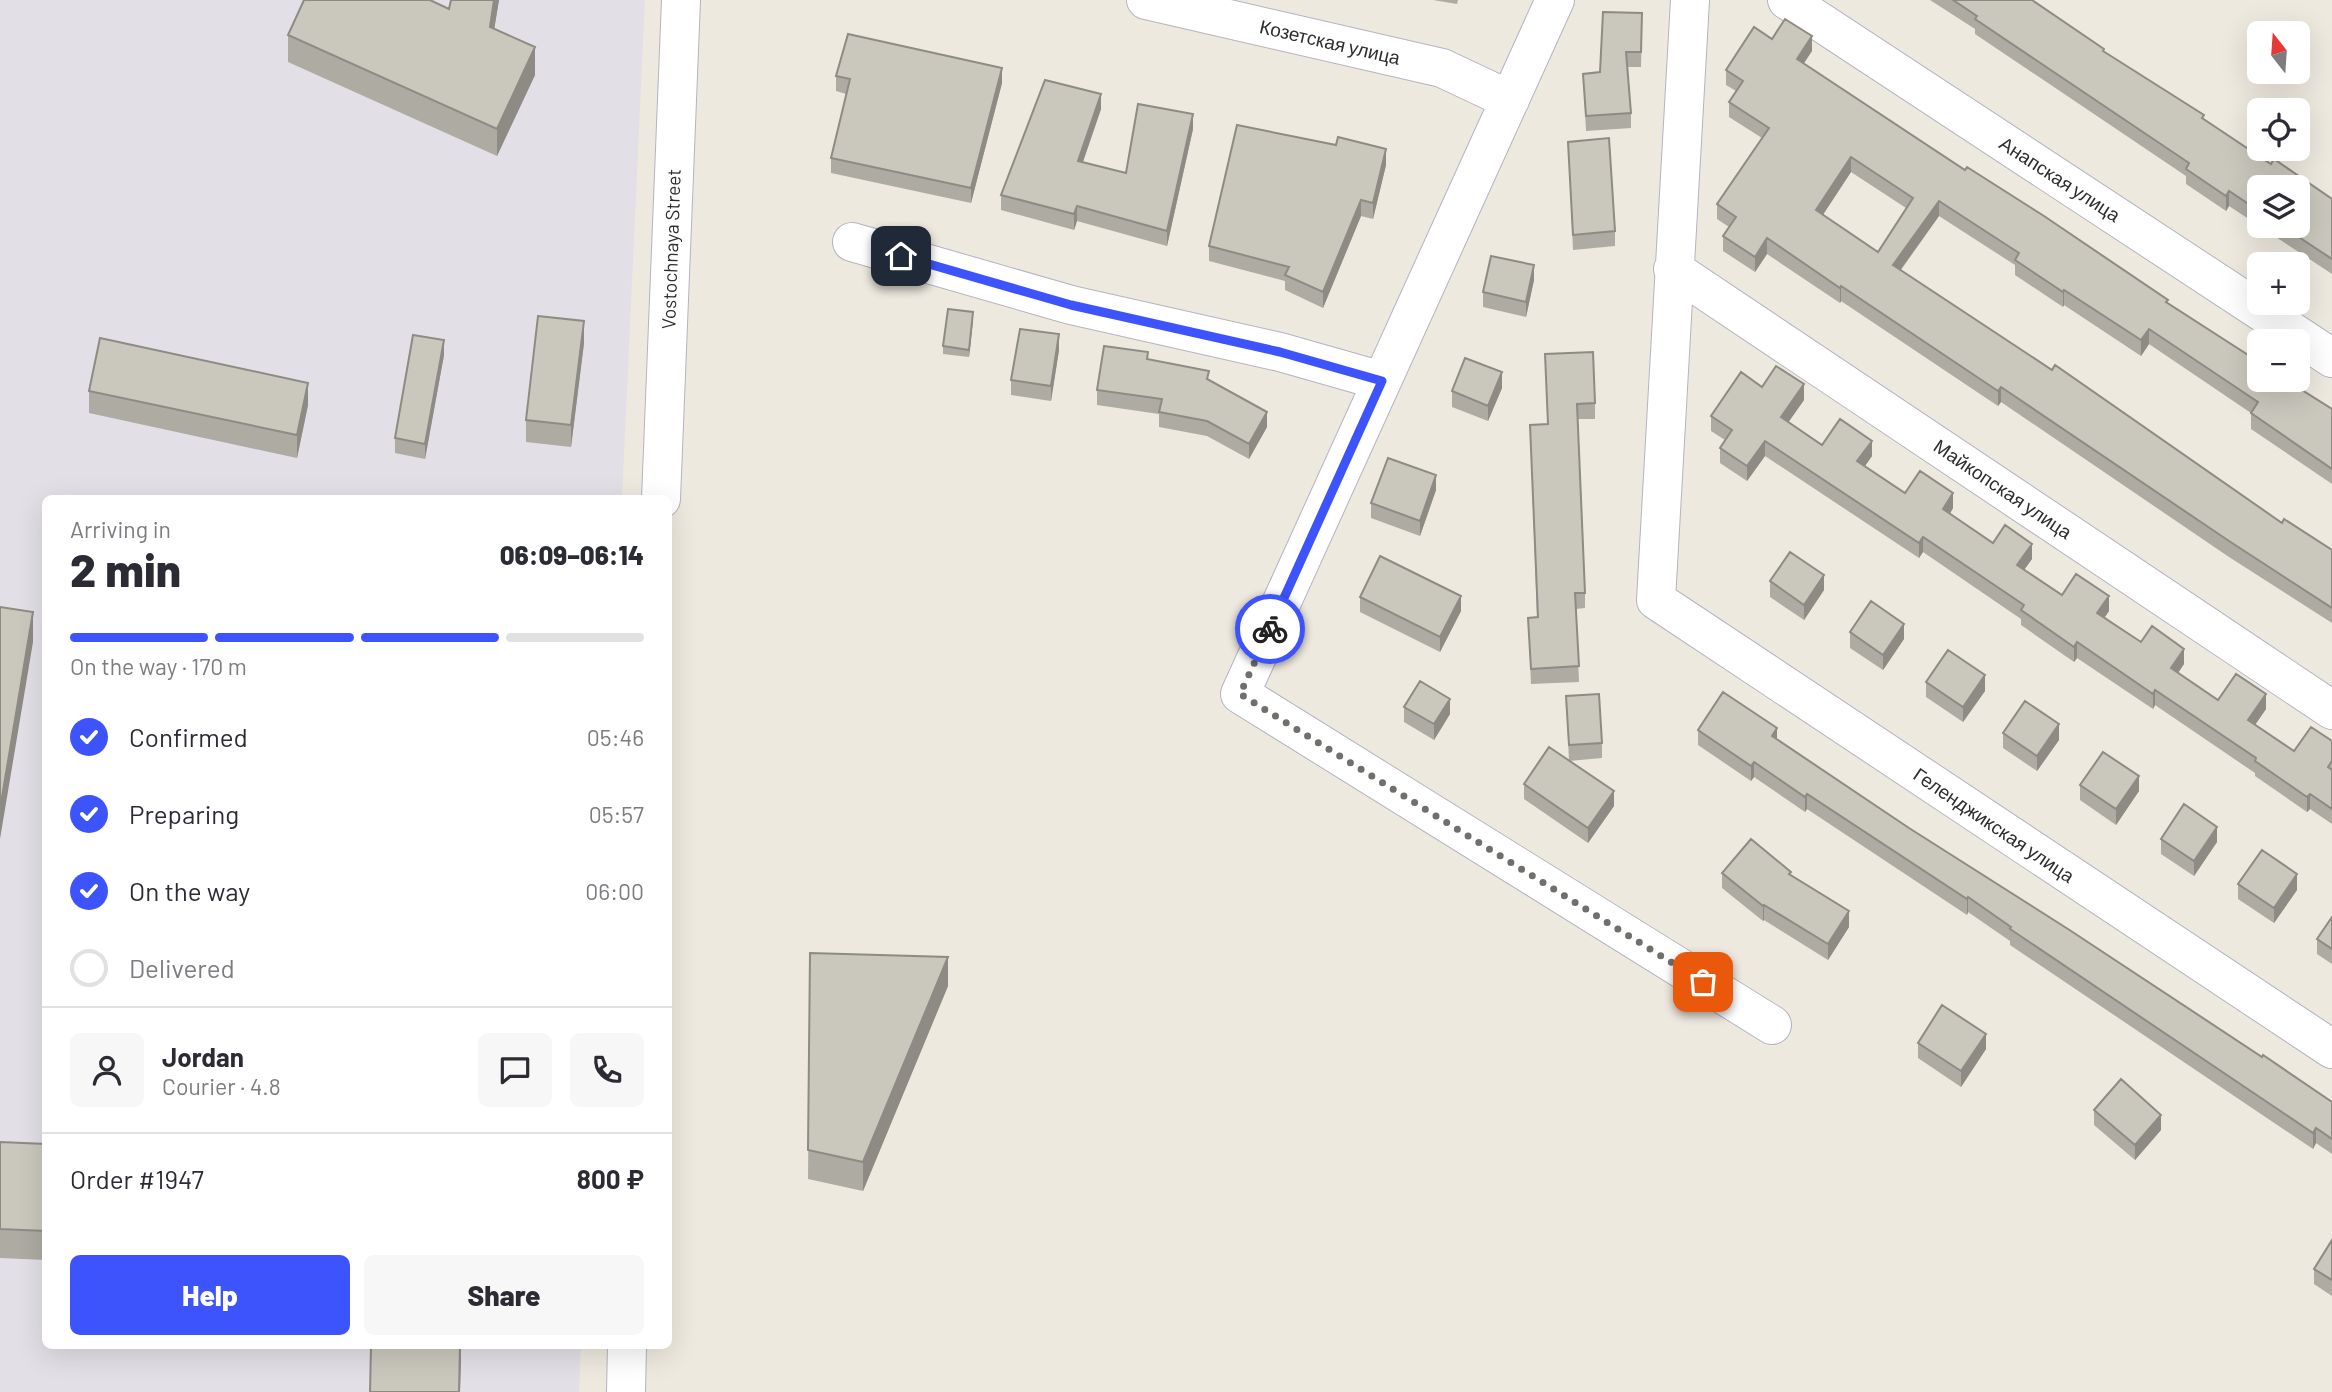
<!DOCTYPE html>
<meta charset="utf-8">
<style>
:root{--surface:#fff;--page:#f7f7f7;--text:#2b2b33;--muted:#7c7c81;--line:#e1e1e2;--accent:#3d54fd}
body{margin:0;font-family:Barlow,sans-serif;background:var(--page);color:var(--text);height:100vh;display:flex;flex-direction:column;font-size:26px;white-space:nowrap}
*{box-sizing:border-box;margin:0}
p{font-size:23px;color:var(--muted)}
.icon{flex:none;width:38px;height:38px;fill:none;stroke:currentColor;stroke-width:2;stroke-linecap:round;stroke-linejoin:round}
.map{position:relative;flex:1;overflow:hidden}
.sheet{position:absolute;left:42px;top:495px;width:630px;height:854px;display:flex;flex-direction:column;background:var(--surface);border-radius:10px;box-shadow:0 7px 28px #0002}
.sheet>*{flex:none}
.needle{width:46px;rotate:343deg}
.buttons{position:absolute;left:2247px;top:21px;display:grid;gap:14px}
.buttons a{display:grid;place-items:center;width:63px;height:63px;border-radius:10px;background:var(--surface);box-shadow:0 7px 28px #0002;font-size:35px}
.pin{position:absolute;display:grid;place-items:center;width:60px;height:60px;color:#fff;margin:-30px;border-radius:14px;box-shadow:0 4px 10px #0006}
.courier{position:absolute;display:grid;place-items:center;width:70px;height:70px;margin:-35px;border:5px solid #3d54fd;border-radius:50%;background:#fff;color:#222;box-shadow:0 2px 9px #0007}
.summary em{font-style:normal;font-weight:800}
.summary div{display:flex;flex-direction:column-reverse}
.summary{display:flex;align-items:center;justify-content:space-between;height:119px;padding:0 28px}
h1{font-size:46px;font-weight:800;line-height:52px}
.bar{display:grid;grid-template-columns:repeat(4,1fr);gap:10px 7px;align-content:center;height:84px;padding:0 28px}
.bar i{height:9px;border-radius:5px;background:var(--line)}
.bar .current{background:var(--accent)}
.bar p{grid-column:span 4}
.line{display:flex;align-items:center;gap:18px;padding:0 28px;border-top:2px solid var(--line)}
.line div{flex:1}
.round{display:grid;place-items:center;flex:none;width:74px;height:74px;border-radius:10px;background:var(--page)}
ol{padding:0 28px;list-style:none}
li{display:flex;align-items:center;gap:21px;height:77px}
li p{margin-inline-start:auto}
li .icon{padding:7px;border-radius:50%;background:var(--accent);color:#fff;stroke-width:4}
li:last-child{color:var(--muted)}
li i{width:38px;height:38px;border:4px solid var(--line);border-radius:50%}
.primary-button{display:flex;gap:14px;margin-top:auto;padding:14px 28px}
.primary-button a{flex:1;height:80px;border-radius:10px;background:var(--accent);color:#fff;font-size:28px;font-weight:800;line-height:80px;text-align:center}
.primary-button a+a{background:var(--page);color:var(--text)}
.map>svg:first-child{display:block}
.industrial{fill:#e2dfe7}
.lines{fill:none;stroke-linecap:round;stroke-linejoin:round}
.minor-casing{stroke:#b3b4c0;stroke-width:40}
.minor{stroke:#fff;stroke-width:38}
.wall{fill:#aeaba3;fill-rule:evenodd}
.shaded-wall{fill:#8d8b84}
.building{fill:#cac7bd;stroke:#8d8b84;stroke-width:2;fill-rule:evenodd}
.done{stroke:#716f6b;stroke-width:7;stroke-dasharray:0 12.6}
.route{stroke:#3d54fd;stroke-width:9}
.labels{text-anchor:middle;stroke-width:5;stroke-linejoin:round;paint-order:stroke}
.street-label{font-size:19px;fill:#2d2d2d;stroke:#fff}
</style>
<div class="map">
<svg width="2332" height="1392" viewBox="0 0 2332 1392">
<rect width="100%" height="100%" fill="#eee9df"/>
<path class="industrial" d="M 0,0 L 645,0 L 622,499 L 46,499 L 46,1346 L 581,1346 L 579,1392 L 0,1392 Z"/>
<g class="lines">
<defs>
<path id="minor" d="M 1146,0 L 1442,68 L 1510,100
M 1555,0 L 1240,694 L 1772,1025
M 1690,0 L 1656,600 L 2332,1049
M 1787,0 L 2332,358
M 852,242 L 1071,305 L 1280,352 L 1382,381
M 1673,269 L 2332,710
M 661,499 L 681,0
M 626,1392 L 627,1346"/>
</defs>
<use href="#minor" class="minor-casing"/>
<use href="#minor" class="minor"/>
</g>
<path class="wall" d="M 451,0 L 499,0 L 494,29 L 535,75 L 497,156 L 288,62 L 288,35 L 449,9 Z
M 1433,0 L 1458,0 L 1457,4 Z
M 1930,0 L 2032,0 L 2104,51 L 2204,120 L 2271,164 L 2332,199 L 2332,274 L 2229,206 L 2226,211 L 2186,184 L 2186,176 L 1975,34 L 1975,29 ZM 2259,187 L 2298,226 L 2259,226 Z
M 1642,29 L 1641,67 L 1628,67 L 1631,113 L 1631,128 L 1586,131 L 1583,74 L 1600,72 Z
M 1772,39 L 1812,51 L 1803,63 L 2168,304 L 2332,409 L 2332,484 L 2251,429 L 2251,413 L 2149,344 L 2141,356 L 2064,305 L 2063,307 L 2015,275 L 2015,265 L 1939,216 L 1901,270 L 2282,523 L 2332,550 L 2332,623 L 2229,557 L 2001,402 L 1998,406 L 1841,301 L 1840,303 L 1767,254 L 1755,272 L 1723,251 L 1723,236 L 1729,227 L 1717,219 L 1717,204 L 1762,138 L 1729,117 L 1729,102 L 1736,91 L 1726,85 L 1726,70 ZM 1851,172 L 1906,208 L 1878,252 L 1823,215 Z
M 836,76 L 1002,83 L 971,203 L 831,173 L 831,158 L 846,94 L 836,91 Z
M 1101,109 L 1083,162 L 1126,173 L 1193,129 L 1167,246 L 1077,221 L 1074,230 L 1001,210 L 1001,195 Z
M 1568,142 L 1615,231 L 1615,246 L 1573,250 Z
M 1386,165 L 1373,219 L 1361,216 L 1323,308 L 1285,290 L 1285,281 L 1209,261 L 1209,246 Z
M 1534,280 L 1526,317 L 1483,307 L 1483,292 Z
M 973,320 L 969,357 L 943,354 L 943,346 Z
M 584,343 L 571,447 L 526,442 L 526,420 Z
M 1059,350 L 1051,401 L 1011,395 L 1011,380 Z
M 1545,354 L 1595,403 L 1595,419 L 1578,419 L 1585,593 L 1585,608 L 1576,609 L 1579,682 L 1531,684 L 1528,618 L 1537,618 L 1530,425 L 1548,424 Z
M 444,355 L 425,459 L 395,453 L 395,438 Z
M 1148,360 L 1209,379 L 1267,427 L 1249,459 L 1207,436 L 1159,427 L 1159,414 L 1097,405 L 1097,390 Z
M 1762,387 L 1804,400 L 1788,422 L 1822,445 L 1872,456 L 1865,466 L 1905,493 L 1953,508 L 1950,514 L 1993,543 L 2032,559 L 2024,569 L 2062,595 L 2109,611 L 2105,617 L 2141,642 L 2184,664 L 2178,673 L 2218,700 L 2266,709 L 2255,725 L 2294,751 L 2332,741 L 2332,824 L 2310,809 L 2307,812 L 2255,776 L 2255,773 L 2155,705 L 2153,709 L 2077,658 L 2074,662 L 2021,625 L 2021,619 L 1923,552 L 1919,558 L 1765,456 L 1747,481 L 1720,463 L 1720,448 L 1725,440 L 1711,431 L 1711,416 Z
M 1502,388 L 1488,421 L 1452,407 L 1452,391 Z
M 89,391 L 308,405 L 297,458 L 89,413 Z
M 1436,490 L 1420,536 L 1371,518 L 1371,503 Z
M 1770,581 L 1824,590 L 1804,620 L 1770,597 Z
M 1360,597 L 1461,611 L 1440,652 L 1360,612 Z
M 1850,632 L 1904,639 L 1883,670 L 1850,648 Z
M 1926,682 L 1985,691 L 1963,722 L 1926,697 Z
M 1566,696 L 1602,743 L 1602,758 L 1569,761 L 1614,806 L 1588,843 L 1524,799 L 1524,784 L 1569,761 Z
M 1404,707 L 1450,714 L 1434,740 L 1404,722 Z
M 1698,730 L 1777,739 L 1909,828 L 2332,1102 L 2332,1154 L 2316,1143 L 2313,1149 L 2010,945 L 2010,941 L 1968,912 L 1967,915 L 1807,809 L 1805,812 L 1754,777 L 1751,781 L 1698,745 Z
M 2003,733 L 2059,740 L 2037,771 L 2003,748 Z
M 2080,785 L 2139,791 L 2116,825 L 2080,800 Z
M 2161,839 L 2217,842 L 2194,876 L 2161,854 Z
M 1722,873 L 1791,876 L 1849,927 L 1828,960 L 1764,920 L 1763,921 L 1722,888 Z
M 2238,884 L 2297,890 L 2274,923 L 2238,899 Z
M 2332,917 L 2332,964 L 2317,954 L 2317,939 Z
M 810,953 L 948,986 L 863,1191 L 808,1179 Z
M 1918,1043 L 1986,1049 L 1961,1087 L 1918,1058 Z
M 2094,1110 L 2161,1130 L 2135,1160 L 2094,1125 Z
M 0,1142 L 46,1144 L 46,1260 L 0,1258 Z
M 2332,1240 L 2332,1296 L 2314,1284 L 2314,1269 Z"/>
<path class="shaded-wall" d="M 494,0 L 499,0 L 490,55 L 490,27 Z
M 1812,36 L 1812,51 L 1797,74 L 1797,59 Z
M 535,47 L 535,75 L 497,156 L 497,129 Z
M 1002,68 L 1002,83 L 971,203 L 971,188 Z
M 1101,94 L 1101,109 L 1078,176 L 1078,161 Z
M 1193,114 L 1193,129 L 1167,246 L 1167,231 Z
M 1386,149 L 1386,165 L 1373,219 L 1373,203 Z
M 1851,157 L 1851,172 L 1816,225 L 1816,210 Z
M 2229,191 L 2229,206 L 2226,211 L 2226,196 Z
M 1361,200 L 1361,216 L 1323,308 L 1323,292 Z
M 1939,201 L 1939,216 L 1893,280 L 1893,265 Z
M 1077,206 L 1077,221 L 1074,230 L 1074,214 Z
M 1767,238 L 1767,254 L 1755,272 L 1755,257 Z
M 1534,265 L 1534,280 L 1526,317 L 1526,302 Z
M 1841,286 L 1841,301 L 1840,303 L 1840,288 Z
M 2064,290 L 2064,305 L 2063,307 L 2063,292 Z
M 973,312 L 973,320 L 969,357 L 969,350 Z
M 584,321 L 584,343 L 571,447 L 571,425 Z
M 2149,329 L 2149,344 L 2141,356 L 2141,340 Z
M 1059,334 L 1059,350 L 1051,401 L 1051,386 Z
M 444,340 L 444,355 L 425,459 L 425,444 Z
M 1502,372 L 1502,388 L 1488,421 L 1488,406 Z
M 308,383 L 308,405 L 297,458 L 297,435 Z
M 1804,384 L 1804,400 L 1781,433 L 1781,417 Z
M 2001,387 L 2001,402 L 1998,406 L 1998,391 Z
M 1267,412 L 1267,427 L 1249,459 L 1249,444 Z
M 1765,441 L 1765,456 L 1747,481 L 1747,466 Z
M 1872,441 L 1872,456 L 1857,477 L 1857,461 Z
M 1436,475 L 1436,490 L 1420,536 L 1420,521 Z
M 1953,493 L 1953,508 L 1943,524 L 1943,509 Z
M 1923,537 L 1923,552 L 1919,558 L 1919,543 Z
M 2032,544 L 2032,559 L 2017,580 L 2017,565 Z
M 1824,575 L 1824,590 L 1804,620 L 1804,605 Z
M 1461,596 L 1461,611 L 1440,652 L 1440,637 Z
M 2109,596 L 2109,611 L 2097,628 L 2097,613 Z
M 33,612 L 33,642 L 0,839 L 0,809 Z
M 1904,624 L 1904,639 L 1883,670 L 1883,655 Z
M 2077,642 L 2077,658 L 2074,662 L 2074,647 Z
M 2184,649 L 2184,664 L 2171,683 L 2171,668 Z
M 1985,675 L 1985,691 L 1963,722 L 1963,707 Z
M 2155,690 L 2155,705 L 2153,709 L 2153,694 Z
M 2266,694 L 2266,709 L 2248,735 L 2248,720 Z
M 1450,699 L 1450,714 L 1434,740 L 1434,724 Z
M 2059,724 L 2059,740 L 2037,771 L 2037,756 Z
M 1777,728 L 1777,743 L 1772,736 Z
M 1754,762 L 1754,777 L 1751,781 L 1751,766 Z
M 2139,776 L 2139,791 L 2116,825 L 2116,809 Z
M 1614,791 L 1614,806 L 1588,843 L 1588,828 Z
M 1807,794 L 1807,809 L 1805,812 L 1805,797 Z
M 2310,794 L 2310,809 L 2307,812 L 2307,797 Z
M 2217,827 L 2217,842 L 2194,876 L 2194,861 Z
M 2297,874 L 2297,890 L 2274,923 L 2274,908 Z
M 1968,897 L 1968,912 L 1967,915 L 1967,899 Z
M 1764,905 L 1764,920 L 1763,921 L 1763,906 Z
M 1849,911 L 1849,927 L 1828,960 L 1828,944 Z
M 948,957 L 948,986 L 863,1191 L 863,1162 Z
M 1986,1034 L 1986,1049 L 1961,1087 L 1961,1071 Z
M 2161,1115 L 2161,1130 L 2135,1160 L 2135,1145 Z
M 2316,1128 L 2316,1143 L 2313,1149 L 2313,1133 Z
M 460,1346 L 461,1359 L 460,1392 L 459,1392 Z"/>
<path class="building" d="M 304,0 L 430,0 L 449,9 L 451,0 L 494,0 L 490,27 L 535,47 L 497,129 L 288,35 Z
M 1953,0 L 2032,0 L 2104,49 L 2103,51 L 2204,115 L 2202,118 L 2271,164 L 2274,159 L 2332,199 L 2332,259 L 2282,226 L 2298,226 L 2298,187 L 2259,187 L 2259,211 L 2229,191 L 2226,196 L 2186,169 L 2189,163 L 1975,19 L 1977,16 Z
M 1603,12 L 1642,13 L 1641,52 L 1626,52 L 1631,113 L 1586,116 L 1583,74 L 1600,72 Z
M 1785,19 L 1812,36 L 1797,59 L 1965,170 L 1967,167 L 2044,216 L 2168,300 L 2166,302 L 2259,362 L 2259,380 L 2286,380 L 2332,409 L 2332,469 L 2251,413 L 2258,402 L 2149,329 L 2141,340 L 2064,290 L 2063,292 L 2015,260 L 2019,253 L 1939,201 L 1893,265 L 2052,370 L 2055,365 L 2282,523 L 2284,519 L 2332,550 L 2332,608 L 2229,541 L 2001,387 L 1998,391 L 1841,286 L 1840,288 L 1767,238 L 1755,257 L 1723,236 L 1736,217 L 1717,204 L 1769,128 L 1729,102 L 1743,81 L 1726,70 L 1754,27 L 1772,39 ZM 1851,157 L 1913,198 L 1878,252 L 1816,210 Z
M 848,34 L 1002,68 L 971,188 L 831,158 L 850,79 L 836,76 Z
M 1045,80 L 1101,94 L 1078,161 L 1126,173 L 1138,104 L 1193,114 L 1167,231 L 1077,206 L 1074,214 L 1001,195 Z
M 1237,125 L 1336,145 L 1338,137 L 1386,149 L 1373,203 L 1361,200 L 1323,292 L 1285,275 L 1289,267 L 1209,246 Z
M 1609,138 L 1615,231 L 1573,235 L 1568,142 Z
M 1491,256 L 1534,265 L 1526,302 L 1483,292 Z
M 948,309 L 973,312 L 969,350 L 943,346 Z
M 538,316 L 584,321 L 571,425 L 526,420 Z
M 1020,329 L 1059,334 L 1051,386 L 1011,380 Z
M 413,335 L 444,340 L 425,444 L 395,438 Z
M 100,338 L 308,383 L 297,435 L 89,391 Z
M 1104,346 L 1148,352 L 1147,359 L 1209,371 L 1207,379 L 1267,412 L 1249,444 L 1207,421 L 1159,412 L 1162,399 L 1097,390 Z
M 1593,352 L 1595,403 L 1577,404 L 1585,593 L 1575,593 L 1579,666 L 1531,669 L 1528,618 L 1538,617 L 1530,425 L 1548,424 L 1545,354 Z
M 1465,358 L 1502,372 L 1488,406 L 1452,391 Z
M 1776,366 L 1804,384 L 1781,417 L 1822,445 L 1840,419 L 1872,441 L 1857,461 L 1905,493 L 1920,471 L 1953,493 L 1943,509 L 1993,543 L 2005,525 L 2032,544 L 2017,565 L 2062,595 L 2076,574 L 2109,596 L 2097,613 L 2141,642 L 2152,626 L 2184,649 L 2171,668 L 2218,700 L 2236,674 L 2266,694 L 2248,720 L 2294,751 L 2311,727 L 2332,741 L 2332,761 L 2328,767 L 2332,770 L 2332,809 L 2310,794 L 2307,797 L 2255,761 L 2256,758 L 2155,690 L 2153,694 L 2077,642 L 2074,647 L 2021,610 L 2024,605 L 1923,537 L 1919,543 L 1765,441 L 1747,466 L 1720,448 L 1732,430 L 1711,416 L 1741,372 L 1762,387 Z
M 1388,458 L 1436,475 L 1420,521 L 1371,503 Z
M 1790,552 L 1824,575 L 1804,605 L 1770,581 Z
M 1380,556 L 1461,596 L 1440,637 L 1360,597 Z
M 1871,601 L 1904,624 L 1883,655 L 1850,632 Z
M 0,607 L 33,612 L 0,809 Z
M 1948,650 L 1985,675 L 1963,707 L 1926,682 Z
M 1420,681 L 1450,699 L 1434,724 L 1404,707 Z
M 1723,692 L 1777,728 L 1772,736 L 1909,828 L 2068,929 L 2262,1057 L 2263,1055 L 2332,1102 L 2332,1139 L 2316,1128 L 2313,1133 L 2010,929 L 2011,927 L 1968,897 L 1967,899 L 1807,794 L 1805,797 L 1754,762 L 1751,766 L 1698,730 Z
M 1599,694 L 1602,743 L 1569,745 L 1566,696 Z
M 2025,701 L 2059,724 L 2037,756 L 2003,733 Z
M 1549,747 L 1614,791 L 1588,828 L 1524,784 Z
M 2103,752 L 2139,776 L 2116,809 L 2080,785 Z
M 2184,804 L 2217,827 L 2194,861 L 2161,839 Z
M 1751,839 L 1791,872 L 1789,874 L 1849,911 L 1828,944 L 1764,905 L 1763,906 L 1722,873 Z
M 2262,850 L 2297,874 L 2274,908 L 2238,884 Z
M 2332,917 L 2332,949 L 2317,939 Z
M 810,953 L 948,957 L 863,1162 L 808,1150 Z
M 1942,1005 L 1986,1034 L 1961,1071 L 1918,1043 Z
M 2121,1079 L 2161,1115 L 2135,1145 L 2094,1110 Z
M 0,1142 L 46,1144 L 46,1231 L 0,1229 Z
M 2332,1240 L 2332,1280 L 2314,1269 Z
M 371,1346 L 460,1346 L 459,1392 L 370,1392 Z"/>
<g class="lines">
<path class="done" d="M 1270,629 L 1240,694 L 1703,982"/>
<path class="route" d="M 901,256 L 1071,305 L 1280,352 L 1382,381 L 1270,629"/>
</g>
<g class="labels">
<g class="street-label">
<text transform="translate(1330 42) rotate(13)" y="7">Козетская улица</text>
<text transform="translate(2060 179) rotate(33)" y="7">Анапская улица</text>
<text transform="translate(671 249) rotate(-88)" y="7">Vostochnaya Street</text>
<text transform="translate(2003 489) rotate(34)" y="7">Майкопская улица</text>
<text transform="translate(1994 825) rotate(34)" y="7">Геленджикская улица</text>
</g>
</g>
</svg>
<div class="buttons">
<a><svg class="needle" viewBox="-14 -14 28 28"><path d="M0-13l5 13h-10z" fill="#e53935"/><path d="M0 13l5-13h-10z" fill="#7c7c81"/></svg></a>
<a><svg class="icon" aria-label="locate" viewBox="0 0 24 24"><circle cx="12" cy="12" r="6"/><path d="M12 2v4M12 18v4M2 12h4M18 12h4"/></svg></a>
<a><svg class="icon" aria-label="layers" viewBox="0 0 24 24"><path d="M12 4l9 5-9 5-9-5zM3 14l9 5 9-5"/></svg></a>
<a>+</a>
<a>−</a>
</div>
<div class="pin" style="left:1703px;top:982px;background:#ea580c"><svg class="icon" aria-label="bag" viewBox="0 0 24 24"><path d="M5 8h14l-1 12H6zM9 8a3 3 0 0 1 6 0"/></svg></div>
<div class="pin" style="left:901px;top:256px;background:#1f2937"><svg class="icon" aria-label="home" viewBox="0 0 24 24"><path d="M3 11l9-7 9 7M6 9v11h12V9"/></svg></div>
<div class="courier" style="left:1270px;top:629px"><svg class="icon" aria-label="bike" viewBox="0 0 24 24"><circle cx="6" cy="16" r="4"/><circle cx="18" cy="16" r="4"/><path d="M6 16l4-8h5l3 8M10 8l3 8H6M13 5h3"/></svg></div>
<section class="sheet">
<div class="summary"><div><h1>2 min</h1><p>Arriving in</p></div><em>06:09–06:14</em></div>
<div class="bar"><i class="current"></i><i class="current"></i><i class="current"></i><i></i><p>On the way · 170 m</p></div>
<ol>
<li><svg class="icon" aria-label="check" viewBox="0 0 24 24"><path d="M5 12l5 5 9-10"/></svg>Confirmed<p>05:46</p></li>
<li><svg class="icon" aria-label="check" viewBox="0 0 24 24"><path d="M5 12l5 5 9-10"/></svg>Preparing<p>05:57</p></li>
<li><svg class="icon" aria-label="check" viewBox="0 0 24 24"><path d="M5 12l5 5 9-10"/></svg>On the way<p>06:00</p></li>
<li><i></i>Delivered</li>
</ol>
<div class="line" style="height:126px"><a class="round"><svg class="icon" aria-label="person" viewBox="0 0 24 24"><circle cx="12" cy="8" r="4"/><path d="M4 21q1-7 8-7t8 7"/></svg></a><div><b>Jordan</b><p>Courier · 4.8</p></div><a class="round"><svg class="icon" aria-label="chat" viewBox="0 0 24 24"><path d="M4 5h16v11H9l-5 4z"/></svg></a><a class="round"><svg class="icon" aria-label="phone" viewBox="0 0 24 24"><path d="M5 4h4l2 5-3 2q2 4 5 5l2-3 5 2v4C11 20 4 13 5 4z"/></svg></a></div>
<div class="line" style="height:91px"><div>Order #1947</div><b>800 ₽</b></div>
<div class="primary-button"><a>Help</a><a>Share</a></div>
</section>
</div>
